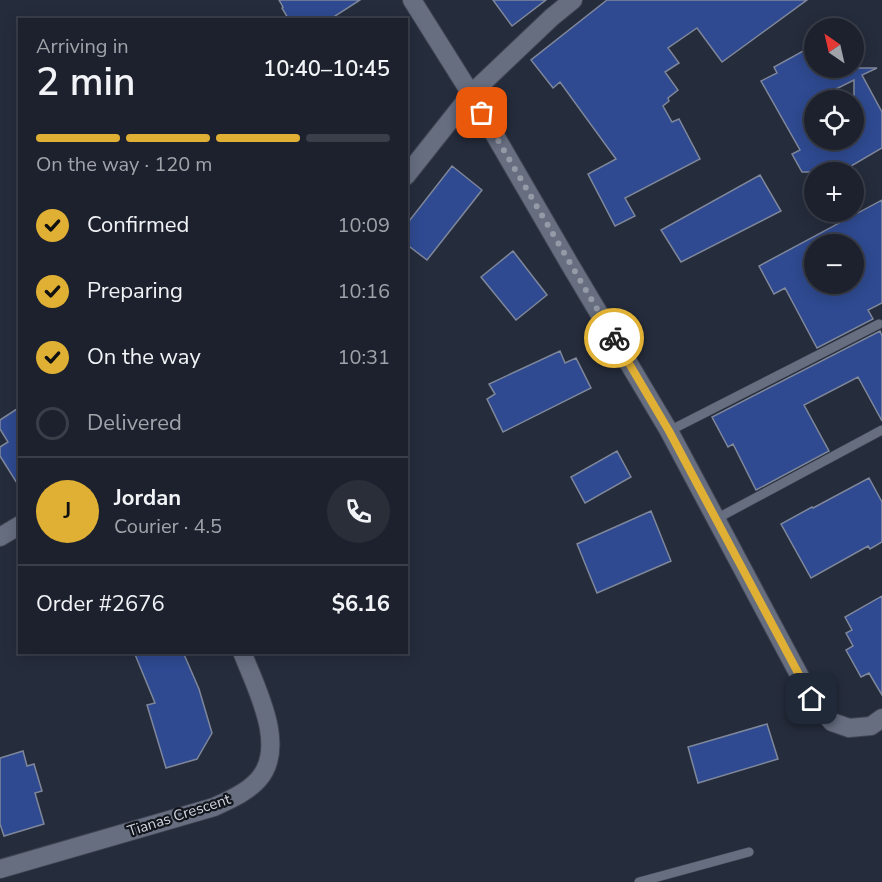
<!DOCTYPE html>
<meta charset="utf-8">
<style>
:root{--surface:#1c212d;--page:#292e39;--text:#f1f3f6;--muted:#a0a3aa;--line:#3a3e49;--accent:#e0b034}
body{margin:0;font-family:"Nunito Sans",sans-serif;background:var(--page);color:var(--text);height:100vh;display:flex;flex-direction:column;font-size:22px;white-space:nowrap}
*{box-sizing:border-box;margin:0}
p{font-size:20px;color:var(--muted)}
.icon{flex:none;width:33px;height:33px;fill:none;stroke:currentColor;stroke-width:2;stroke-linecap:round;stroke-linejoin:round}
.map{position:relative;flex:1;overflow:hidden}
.sheet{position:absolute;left:18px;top:18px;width:390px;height:636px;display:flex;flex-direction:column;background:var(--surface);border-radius:0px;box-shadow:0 3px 15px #0003,0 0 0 2px var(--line)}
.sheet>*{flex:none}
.needle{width:39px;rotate:326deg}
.buttons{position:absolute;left:804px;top:18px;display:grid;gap:12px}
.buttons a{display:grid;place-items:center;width:60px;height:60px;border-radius:50%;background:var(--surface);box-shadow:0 3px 15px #0003,0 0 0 2px var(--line);font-size:30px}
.pin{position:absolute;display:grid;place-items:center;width:51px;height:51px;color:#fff;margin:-26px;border-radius:12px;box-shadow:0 3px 9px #0006}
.courier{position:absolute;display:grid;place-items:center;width:60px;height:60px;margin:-30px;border:4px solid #e0b034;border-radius:50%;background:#fff;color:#222;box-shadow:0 2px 8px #0007}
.summary em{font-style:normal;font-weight:600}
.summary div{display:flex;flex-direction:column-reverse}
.summary{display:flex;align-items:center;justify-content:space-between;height:102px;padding:0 18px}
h1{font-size:39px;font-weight:600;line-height:45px}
.bar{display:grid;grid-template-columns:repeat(4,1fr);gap:9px 6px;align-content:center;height:72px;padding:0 18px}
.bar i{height:8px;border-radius:4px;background:var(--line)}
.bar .on{background:var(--accent)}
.bar p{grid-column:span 4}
.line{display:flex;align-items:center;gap:15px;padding:0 18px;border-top:2px solid var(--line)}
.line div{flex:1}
.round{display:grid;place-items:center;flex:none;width:63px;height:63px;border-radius:32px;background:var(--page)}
ol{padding:0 18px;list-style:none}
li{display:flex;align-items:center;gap:18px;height:66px}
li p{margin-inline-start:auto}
li .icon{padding:6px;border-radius:50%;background:var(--accent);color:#111;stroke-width:4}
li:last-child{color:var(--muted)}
li i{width:33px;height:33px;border:3px solid var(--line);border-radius:50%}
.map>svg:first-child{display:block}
.building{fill:#2f4a91;stroke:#7f879a;stroke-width:1.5;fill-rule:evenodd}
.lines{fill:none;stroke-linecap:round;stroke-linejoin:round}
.lane-casing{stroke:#414653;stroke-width:10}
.street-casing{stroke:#414653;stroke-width:20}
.lane{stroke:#666e80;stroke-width:9}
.street{stroke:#666e80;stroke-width:18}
.done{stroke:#959aa7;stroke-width:6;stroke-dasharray:0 10.8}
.route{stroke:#e0b034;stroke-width:8}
.labels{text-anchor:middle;stroke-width:4.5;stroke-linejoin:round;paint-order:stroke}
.street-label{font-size:15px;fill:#d1d6e0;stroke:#12151c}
</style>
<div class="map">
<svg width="882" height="882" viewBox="0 0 882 882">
<rect width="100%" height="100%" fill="#252c3c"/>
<path class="building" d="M 279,0 L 360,0 L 329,20 L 289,20 L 282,8 L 283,7 Z
M 493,0 L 546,0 L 512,26 Z
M 607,0 L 807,0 L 722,62 L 697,28 L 668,48 L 679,63 L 665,72 L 678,90 L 668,98 L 669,101 L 663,106 L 672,122 L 679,119 L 700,159 L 625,198 L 635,216 L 615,226 L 588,174 L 616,159 L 560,82 L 553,88 L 531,60 Z
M 814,45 L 814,68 L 854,68 L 854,59 L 858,68 L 877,68 L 862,75 L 882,112 L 882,148 L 841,172 L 814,172 L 814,176 L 812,172 L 802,172 L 792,154 L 800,150 L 761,81 L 777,73 L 774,67 ZM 854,80 L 854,140 L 814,140 L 814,100 Z
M 452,166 L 482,190 L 427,260 L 406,244 L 406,225 Z
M 760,175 L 781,211 L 681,262 L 661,230 Z
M 882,200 L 882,303 L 868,310 L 873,319 L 817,348 L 785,288 L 774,294 L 759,266 ZM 814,244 L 854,244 L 854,284 L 814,284 Z
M 513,251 L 547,295 L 516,320 L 481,277 Z
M 880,331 L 882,336 L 882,421 L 858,377 L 804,405 L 829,451 L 756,490 L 733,444 L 728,447 L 712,417 Z
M 560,351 L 565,363 L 576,358 L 591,388 L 503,432 L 487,399 L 495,394 L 489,384 Z
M 20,407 L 20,488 L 0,456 L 0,447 L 8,442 L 0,429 L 0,420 Z
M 617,451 L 631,477 L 585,503 L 571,477 Z
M 869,478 L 882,502 L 882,542 L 870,549 L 868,546 L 811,578 L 781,524 L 812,507 L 813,508 Z
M 651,511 L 671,561 L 597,593 L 577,544 Z
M 882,596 L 882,695 L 869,673 L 861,677 L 846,650 L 853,646 L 846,633 L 852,630 L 845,617 Z
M 134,652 L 183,652 L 199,689 L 212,733 L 197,759 L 166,768 L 147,705 L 155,703 Z
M 767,724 L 778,759 L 698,783 L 688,747 Z
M 23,751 L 27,766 L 34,764 L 42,791 L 35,793 L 44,824 L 4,836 L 0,824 L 0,758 Z"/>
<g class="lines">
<defs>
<path id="lane" d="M 669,431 L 879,324
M 716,519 L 882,430
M 639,882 L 749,852"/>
<path id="street" d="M 412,0 L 471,94 L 569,263 L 669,431 L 812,699 L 832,722 L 849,728 L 871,726 L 882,718
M 406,176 L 471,94 L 552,17 L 573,0
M 0,537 L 20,525
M 0,869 L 214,807 C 229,800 246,793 258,780 C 288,747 256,688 242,652"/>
</defs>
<use href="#lane" class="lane-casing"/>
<use href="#street" class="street-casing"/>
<use href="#lane" class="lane"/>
<use href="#street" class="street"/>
</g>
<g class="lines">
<path class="done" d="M 482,113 L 614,338"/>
<path class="route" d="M 614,338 L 669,431 L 812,699"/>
</g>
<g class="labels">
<g class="street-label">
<text transform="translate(179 815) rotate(-18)" y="5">Tianas Crescent</text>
</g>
</g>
</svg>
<div class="buttons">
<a><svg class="needle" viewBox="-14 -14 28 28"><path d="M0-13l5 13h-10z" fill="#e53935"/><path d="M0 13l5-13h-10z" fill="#a0a3aa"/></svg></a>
<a><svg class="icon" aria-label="locate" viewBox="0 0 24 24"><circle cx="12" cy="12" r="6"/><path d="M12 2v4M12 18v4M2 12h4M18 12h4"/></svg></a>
<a>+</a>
<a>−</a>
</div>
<div class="pin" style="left:482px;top:113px;background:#ea580c"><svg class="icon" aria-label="bag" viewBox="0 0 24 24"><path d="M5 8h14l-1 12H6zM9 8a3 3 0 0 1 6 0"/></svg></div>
<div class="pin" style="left:812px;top:699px;background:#1f2937"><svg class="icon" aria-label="home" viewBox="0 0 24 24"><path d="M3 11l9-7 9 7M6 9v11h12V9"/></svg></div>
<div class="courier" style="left:614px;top:338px"><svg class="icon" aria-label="bike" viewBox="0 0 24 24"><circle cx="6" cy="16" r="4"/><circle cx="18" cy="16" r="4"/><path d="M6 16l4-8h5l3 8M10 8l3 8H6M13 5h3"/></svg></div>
<section class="sheet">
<div class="summary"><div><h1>2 min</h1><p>Arriving in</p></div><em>10:40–10:45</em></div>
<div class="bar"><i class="on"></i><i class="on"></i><i class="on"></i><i></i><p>On the way · 120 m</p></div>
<ol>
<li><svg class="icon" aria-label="check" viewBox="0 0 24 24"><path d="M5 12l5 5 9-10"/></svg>Confirmed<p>10:09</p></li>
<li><svg class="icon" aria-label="check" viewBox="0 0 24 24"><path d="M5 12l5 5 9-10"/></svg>Preparing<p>10:16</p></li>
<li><svg class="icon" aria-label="check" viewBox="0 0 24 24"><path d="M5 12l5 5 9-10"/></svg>On the way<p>10:31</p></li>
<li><i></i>Delivered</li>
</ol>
<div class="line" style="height:108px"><b class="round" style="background:var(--accent);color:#111">J</b><div><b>Jordan</b><p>Courier · 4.5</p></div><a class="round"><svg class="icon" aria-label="phone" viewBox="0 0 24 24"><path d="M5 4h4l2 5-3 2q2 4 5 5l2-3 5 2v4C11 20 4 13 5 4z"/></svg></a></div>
<div class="line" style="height:78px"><div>Order #2676</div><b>$6.16</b></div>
</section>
</div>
